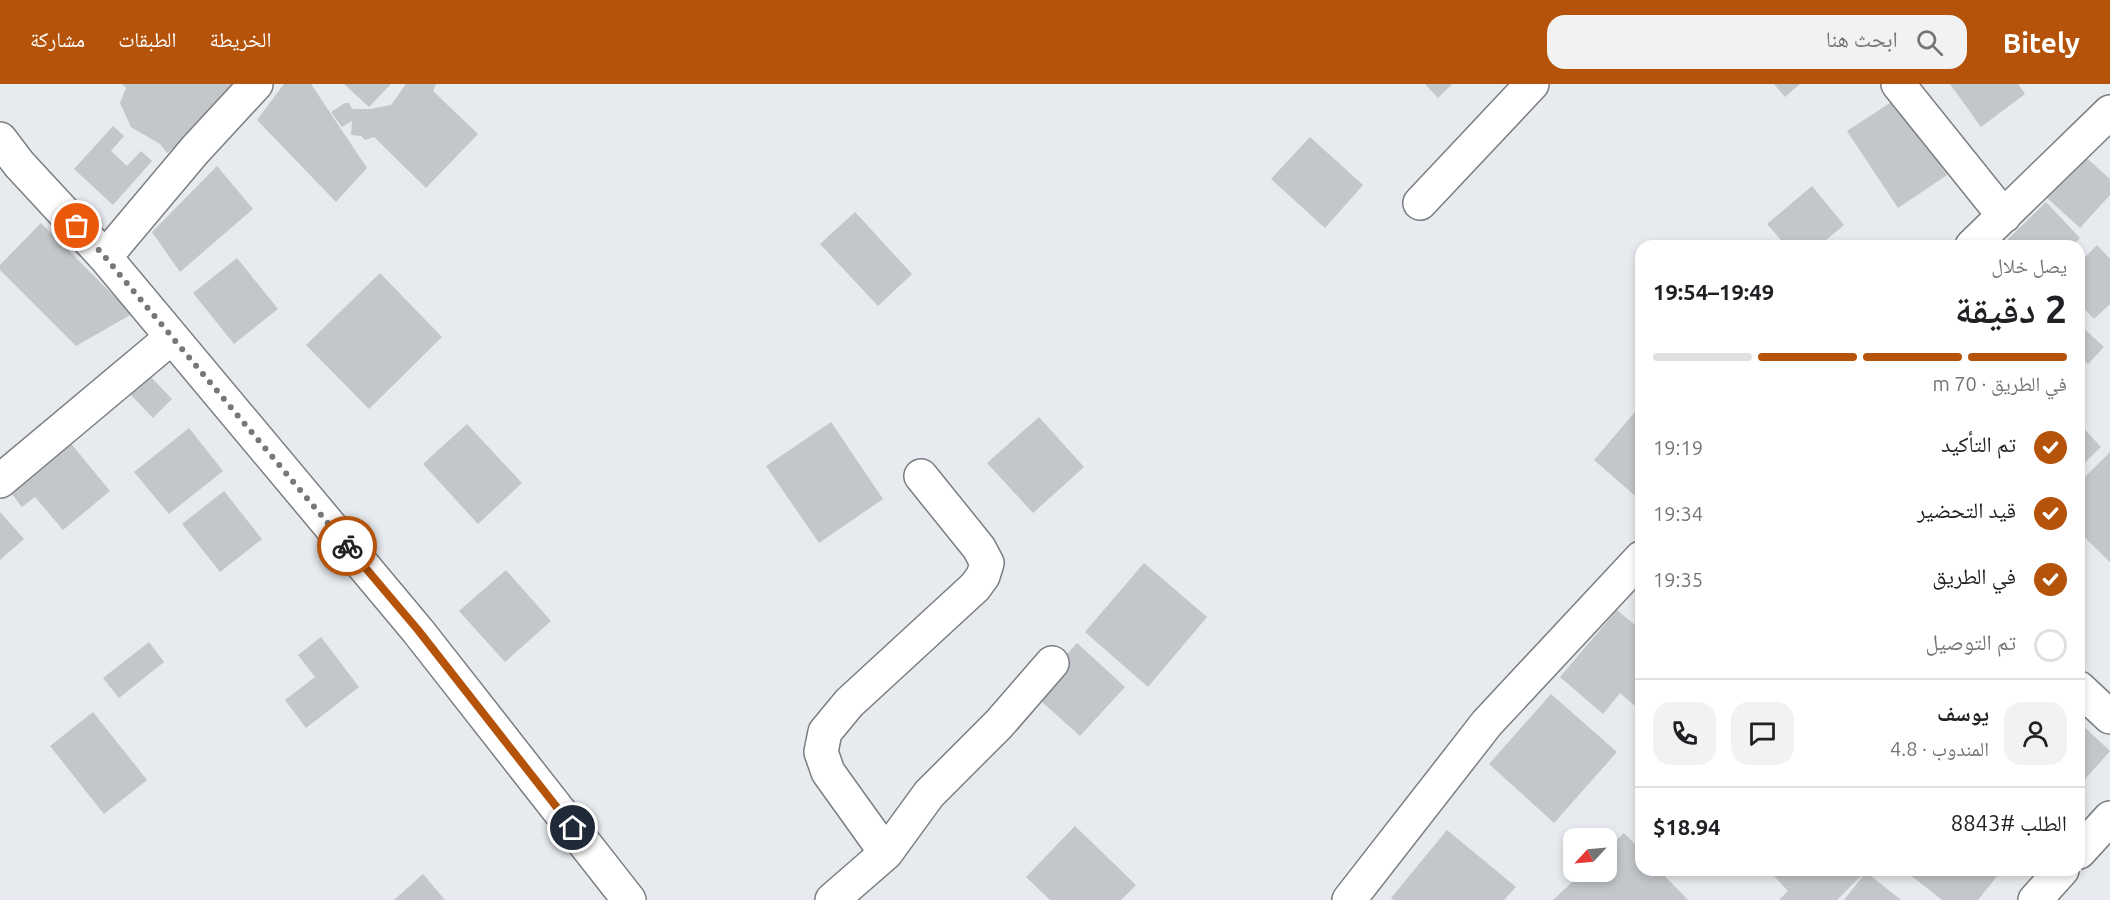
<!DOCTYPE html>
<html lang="ar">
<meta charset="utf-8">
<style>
:root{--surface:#fff;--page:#f2f2f2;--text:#202124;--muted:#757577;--line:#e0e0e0;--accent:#b45309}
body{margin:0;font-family:Ubuntu,"Noto Naskh Arabic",sans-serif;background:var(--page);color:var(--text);direction:rtl;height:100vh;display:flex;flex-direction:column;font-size:22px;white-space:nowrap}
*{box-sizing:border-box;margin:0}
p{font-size:20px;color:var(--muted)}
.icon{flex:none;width:33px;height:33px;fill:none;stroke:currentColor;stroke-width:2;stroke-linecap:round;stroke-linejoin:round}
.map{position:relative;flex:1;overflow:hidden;direction:ltr}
.side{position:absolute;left:1635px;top:156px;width:450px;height:636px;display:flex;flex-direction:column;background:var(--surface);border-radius:18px;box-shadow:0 3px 9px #0003;direction:rtl}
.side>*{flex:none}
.needle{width:39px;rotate:244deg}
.tools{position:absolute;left:1563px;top:744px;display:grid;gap:12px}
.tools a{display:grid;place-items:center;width:54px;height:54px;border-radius:12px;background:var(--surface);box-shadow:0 3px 9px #0003;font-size:30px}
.pin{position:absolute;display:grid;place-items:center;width:51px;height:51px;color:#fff;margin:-26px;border:3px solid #fff;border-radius:50%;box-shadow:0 2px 6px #0007}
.courier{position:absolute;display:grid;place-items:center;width:60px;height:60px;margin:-30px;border:4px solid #b45309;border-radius:50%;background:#fff;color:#222;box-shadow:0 2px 8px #0007}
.head em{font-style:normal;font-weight:600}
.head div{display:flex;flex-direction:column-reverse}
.head{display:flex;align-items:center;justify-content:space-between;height:102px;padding:0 18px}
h1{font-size:39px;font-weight:600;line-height:45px}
.bar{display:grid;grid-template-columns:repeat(4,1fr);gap:9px 6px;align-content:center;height:72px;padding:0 18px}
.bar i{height:8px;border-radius:4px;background:var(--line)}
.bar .active{background:var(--accent)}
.bar p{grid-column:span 4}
.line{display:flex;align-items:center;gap:15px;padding:0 18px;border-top:2px solid var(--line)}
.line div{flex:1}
.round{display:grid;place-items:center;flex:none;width:63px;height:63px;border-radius:18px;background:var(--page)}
ol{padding:0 18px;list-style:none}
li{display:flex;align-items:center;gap:18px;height:66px}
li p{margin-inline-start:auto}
li .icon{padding:6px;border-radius:50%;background:var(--accent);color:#fff;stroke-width:4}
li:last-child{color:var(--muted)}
li i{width:33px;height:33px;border:3px solid var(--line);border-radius:50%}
header{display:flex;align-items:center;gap:36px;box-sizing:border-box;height:84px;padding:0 30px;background:var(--accent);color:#fff}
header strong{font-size:28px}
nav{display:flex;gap:33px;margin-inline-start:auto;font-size:21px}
.search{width:420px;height:54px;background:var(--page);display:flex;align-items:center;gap:15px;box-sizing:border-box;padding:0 21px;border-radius:18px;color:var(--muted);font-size:22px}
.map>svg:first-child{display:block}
.building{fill:#c3c6ca}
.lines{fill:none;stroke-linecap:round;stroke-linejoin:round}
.minor-casing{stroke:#7b7e81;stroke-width:36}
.minor{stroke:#fff;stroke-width:33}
.done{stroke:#757779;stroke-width:6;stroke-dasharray:0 10.8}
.route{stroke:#b45309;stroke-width:8}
</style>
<header>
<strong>Bitely</strong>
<div class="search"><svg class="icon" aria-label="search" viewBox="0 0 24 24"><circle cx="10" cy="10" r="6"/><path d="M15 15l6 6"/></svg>ابحث هنا</div>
<nav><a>الخريطة</a><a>الطبقات</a><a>مشاركة</a></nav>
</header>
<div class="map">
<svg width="2110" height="816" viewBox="0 0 2110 816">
<rect width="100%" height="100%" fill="#e7eaee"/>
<path class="building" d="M 122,0 L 231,0 L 234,3 L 219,28 L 167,69 L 160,60 L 131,43 L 120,19 L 126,4 Z
M 284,0 L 311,0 L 367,84 L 336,118 L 257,36 Z
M 344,0 L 391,0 L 369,23 Z
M 406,0 L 436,0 L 433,7 L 478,50 L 426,104 L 374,53 L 365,56 L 361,52 L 351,51 L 352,37 L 342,43 L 331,28 L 345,19 L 349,19 L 352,25 L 370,25 L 391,21 Z
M 1425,0 L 1452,0 L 1438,14 Z
M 1774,0 L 1800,0 L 1785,13 Z
M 1950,0 L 2018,0 L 2025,10 L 1981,43 Z
M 1896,15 L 1947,91 L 1898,124 L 1847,47 Z
M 113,42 L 124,52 L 111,67 L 127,82 L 141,67 L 152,77 L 113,121 L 74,85 Z
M 1310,53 L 1363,101 L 1325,144 L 1271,95 Z
M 2082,70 L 2110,95 L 2110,111 L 2080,144 L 2044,111 Z
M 217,82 L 253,125 L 180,188 L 152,148 Z
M 1812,102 L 1844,141 L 1819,162 L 1786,162 L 1767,140 Z
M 2046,118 L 2080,154 L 2072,162 L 2001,162 Z
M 855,128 L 912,190 L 878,222 L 820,160 Z
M 41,139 L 132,230 L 76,262 L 0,186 L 0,181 Z
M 2097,161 L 2110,175 L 2110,220 L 2094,235 L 2079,219 L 2079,179 Z
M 237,174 L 278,225 L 234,260 L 193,209 Z
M 380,189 L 442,253 L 369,325 L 306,261 Z
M 2079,240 L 2104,263 L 2088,280 L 2079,272 Z
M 148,290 L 172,315 L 153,334 L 129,309 Z
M 1641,321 L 1641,417 L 1594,376 Z
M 1039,333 L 1084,383 L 1033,429 L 987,379 Z
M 831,338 L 883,415 L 819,459 L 766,382 Z
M 2079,339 L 2101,363 L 2079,384 Z
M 467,340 L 522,399 L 478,440 L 423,380 Z
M 189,344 L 223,387 L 169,430 L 134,388 Z
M 64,351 L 110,407 L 63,446 L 35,413 L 22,423 L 5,401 Z
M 2110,368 L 2110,478 L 2079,448 L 2079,399 Z
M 224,407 L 262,455 L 220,488 L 182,440 Z
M 0,428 L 24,455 L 0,476 Z
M 1144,479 L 1207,533 L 1148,603 L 1085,548 Z
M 506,486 L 551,537 L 505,578 L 459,527 Z
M 1617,526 L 1641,546 L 1641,627 L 1620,609 L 1603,630 L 1560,593 Z
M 321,553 L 359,603 L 306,644 L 285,616 L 315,593 L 298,571 Z
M 149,558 L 164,578 L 119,614 L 103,594 Z
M 1077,559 L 1125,603 L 1080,652 L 1032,609 Z
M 1551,610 L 1617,668 L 1554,739 L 1489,680 Z
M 93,628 L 147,696 L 104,730 L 50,662 Z
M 2079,638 L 2110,667 L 2079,702 Z
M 1075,742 L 1136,801 L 1121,816 L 1050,816 L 1026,793 Z
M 1447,746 L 1516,803 L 1504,816 L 1394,816 L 1391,814 Z
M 1624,749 L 1641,766 L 1641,786 L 1659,786 L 1688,816 L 1553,816 L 1583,788 L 1606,788 L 1606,765 Z
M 1770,786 L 1867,786 L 1837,816 L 1779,816 L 1788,807 L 1769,787 Z
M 1904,786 L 2002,786 L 1978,816 L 1942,816 Z
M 1866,788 L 1901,816 L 1844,816 Z
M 423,790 L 445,816 L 394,816 Z"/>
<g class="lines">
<defs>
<path id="minor" d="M 1898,0 L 2004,132
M 0,55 L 19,80 L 105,173 L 418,547 L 629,816
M 1420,119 L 1532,0
M 1972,162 L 2110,28
M 105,173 L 195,66 L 256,0
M 0,397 L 172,253
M 2079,604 L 2110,633
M 2079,768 L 2110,734
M 886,769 L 828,688 L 821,668 L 825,648 L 849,619 L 975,503 L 983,492 L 987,479 L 979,464 L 921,392
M 832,816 L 886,769 L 929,710 L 999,640 L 1052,579
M 1349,816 L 1487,639 L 1641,474
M 2035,816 L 2062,786"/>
</defs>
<use href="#minor" class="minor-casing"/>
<use href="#minor" class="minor"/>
</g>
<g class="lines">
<path class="done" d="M 77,142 L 105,173 L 347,462"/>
<path class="route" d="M 347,462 L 418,546 L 573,744"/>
</g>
</svg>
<div class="tools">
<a><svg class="needle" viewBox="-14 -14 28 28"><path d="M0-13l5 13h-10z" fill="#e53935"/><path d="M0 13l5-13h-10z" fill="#757577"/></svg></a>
</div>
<div class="pin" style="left:77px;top:142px;background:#ea580c"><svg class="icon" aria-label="bag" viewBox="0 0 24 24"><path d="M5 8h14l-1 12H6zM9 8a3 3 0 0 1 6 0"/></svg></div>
<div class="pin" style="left:573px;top:744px;background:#1f2937"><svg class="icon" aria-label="home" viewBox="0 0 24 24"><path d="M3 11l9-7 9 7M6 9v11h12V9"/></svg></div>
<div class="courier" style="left:347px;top:462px"><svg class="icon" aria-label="bike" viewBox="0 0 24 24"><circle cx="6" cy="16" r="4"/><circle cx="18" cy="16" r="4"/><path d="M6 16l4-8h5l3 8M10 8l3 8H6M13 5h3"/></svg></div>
<section class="side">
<div class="head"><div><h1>2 دقيقة</h1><p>يصل خلال</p></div><em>19:49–19:54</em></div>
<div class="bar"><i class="active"></i><i class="active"></i><i class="active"></i><i></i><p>في الطريق · 70 m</p></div>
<ol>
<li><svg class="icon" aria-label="check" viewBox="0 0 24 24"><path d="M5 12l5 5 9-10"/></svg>تم التأكيد<p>19:19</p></li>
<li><svg class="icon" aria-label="check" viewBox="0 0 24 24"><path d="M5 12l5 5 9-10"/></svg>قيد التحضير<p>19:34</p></li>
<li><svg class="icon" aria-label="check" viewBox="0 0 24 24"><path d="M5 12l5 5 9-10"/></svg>في الطريق<p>19:35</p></li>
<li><i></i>تم التوصيل</li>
</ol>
<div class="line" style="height:108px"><a class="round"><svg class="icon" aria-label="person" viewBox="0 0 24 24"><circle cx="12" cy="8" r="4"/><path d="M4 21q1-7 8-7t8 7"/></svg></a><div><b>يوسف</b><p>المندوب · 4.8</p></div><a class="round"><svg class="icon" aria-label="chat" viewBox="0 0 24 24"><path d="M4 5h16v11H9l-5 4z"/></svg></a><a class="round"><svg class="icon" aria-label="phone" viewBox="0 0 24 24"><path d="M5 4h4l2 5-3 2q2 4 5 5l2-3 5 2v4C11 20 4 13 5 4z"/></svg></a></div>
<div class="line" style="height:78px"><div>الطلب #8843</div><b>$18.94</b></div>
</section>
</div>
